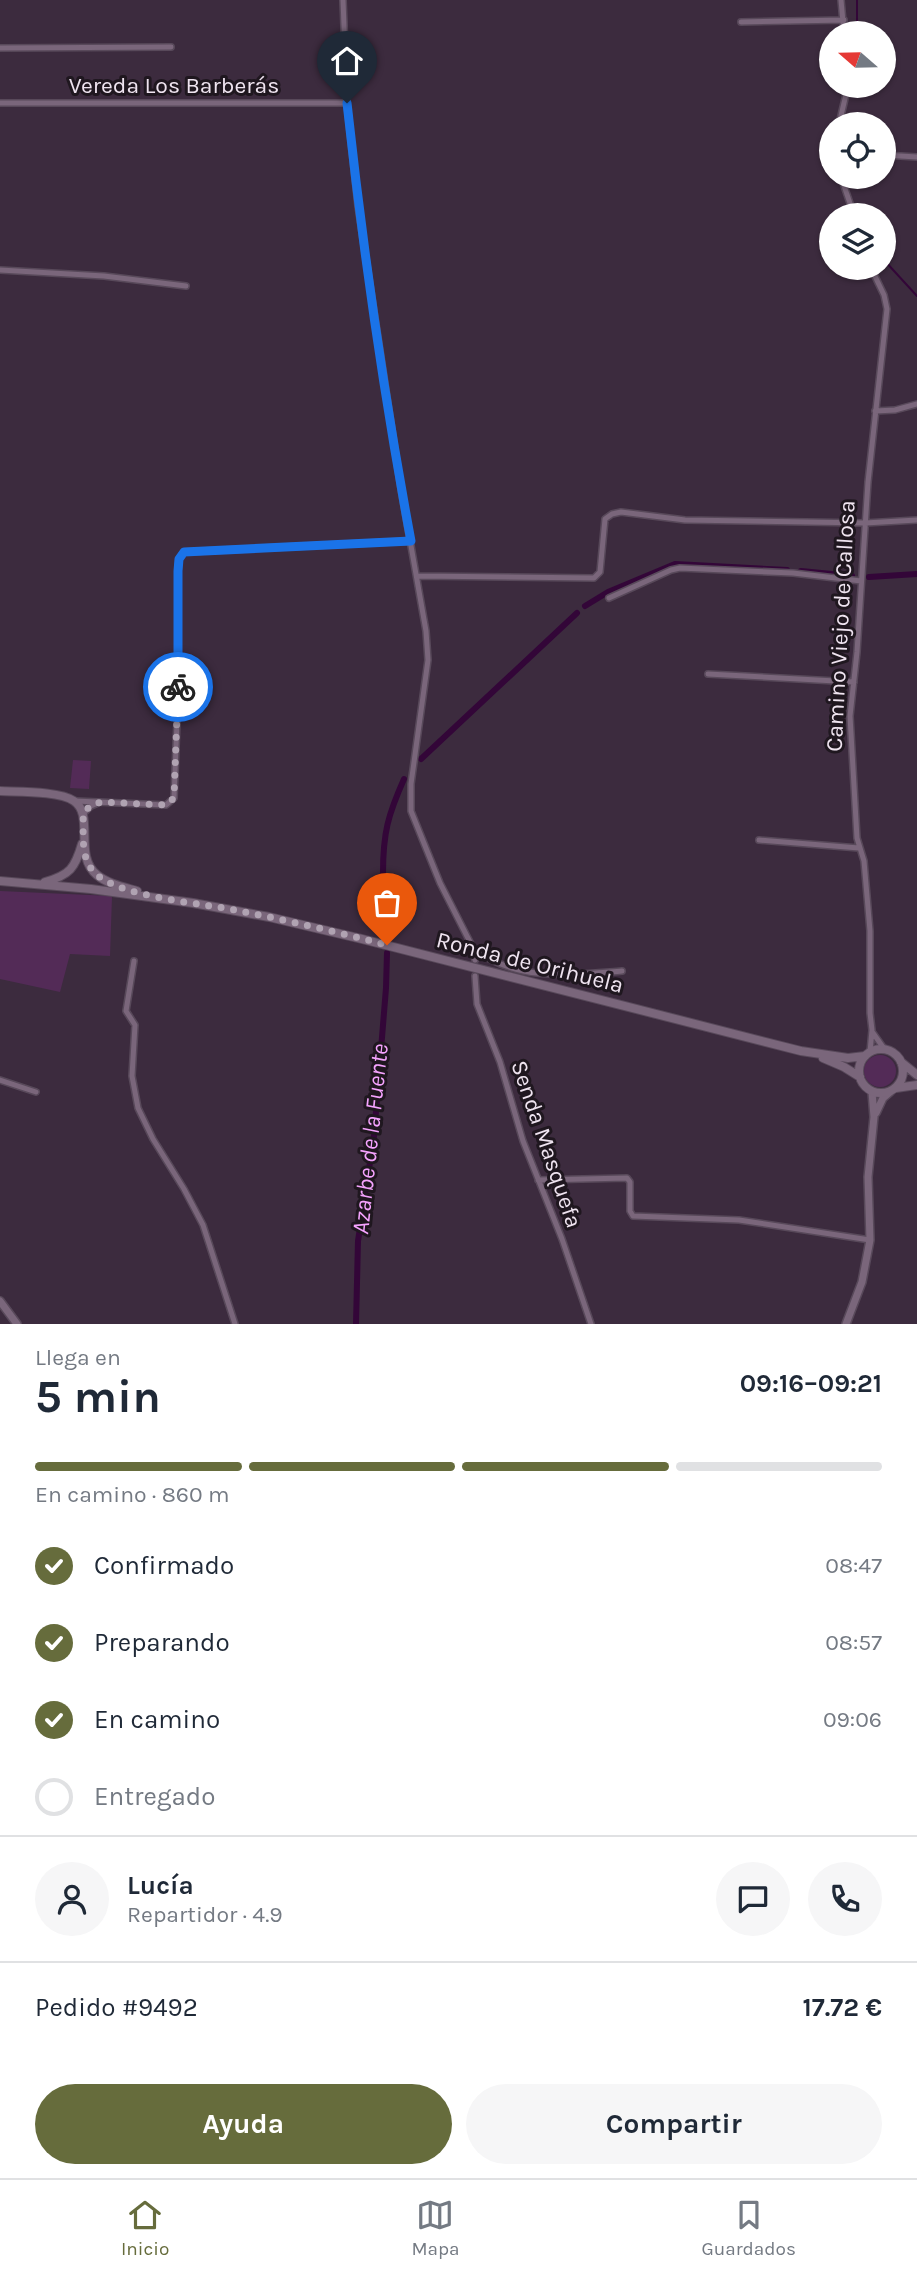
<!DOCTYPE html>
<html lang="es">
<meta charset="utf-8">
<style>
:root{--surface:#fff;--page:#f6f6f7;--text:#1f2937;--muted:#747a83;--line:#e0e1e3;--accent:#666c3c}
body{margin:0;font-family:Karla,sans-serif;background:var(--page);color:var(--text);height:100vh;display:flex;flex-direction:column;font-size:26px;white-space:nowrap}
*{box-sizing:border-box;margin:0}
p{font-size:23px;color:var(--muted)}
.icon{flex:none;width:38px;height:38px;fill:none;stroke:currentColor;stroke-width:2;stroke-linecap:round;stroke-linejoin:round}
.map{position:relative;height:1324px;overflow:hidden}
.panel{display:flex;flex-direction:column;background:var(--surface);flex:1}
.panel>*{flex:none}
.needle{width:46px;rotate:290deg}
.tools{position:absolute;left:819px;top:21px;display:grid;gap:14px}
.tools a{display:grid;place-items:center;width:77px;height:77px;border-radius:50%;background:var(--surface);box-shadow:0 2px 5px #0004;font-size:35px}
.pin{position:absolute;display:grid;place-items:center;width:60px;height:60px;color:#fff;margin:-72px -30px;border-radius:50% 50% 50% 0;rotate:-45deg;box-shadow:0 0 7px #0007}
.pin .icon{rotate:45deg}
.courier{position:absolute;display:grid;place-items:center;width:70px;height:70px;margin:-35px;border:5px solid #1a73e8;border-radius:50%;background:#fff;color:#222;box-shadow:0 2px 9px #0007}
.headline em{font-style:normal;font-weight:700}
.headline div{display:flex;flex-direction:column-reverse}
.headline{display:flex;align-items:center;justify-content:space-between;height:119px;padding:0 35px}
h1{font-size:46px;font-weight:700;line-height:52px}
.bar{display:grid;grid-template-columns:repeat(4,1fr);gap:10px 7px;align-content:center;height:84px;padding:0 35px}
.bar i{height:9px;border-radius:5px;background:var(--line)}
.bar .current{background:var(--accent)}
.bar p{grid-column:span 4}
.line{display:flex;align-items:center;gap:18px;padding:0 35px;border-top:2px solid var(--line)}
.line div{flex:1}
.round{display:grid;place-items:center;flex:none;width:74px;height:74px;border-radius:37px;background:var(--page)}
ol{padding:0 35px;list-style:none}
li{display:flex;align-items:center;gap:21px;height:77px}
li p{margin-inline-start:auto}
li .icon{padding:7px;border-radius:50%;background:var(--accent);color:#fff;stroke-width:4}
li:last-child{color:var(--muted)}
li i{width:38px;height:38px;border:4px solid var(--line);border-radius:50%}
.action{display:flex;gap:14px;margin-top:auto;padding:14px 35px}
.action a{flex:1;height:80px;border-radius:42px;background:var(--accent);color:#fff;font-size:28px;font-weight:700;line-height:80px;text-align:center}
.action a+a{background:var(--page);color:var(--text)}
.dock{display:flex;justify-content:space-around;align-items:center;height:98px;border-top:2px solid var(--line);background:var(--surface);font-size:19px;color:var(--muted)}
.dock a{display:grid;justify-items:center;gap:4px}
.dock .current{color:var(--accent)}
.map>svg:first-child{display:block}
.green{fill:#532b57}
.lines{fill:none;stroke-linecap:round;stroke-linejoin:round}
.stream{stroke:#330638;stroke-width:2}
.canal{stroke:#330638;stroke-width:6}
.minor-casing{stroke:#58495a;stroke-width:8}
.tertiary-casing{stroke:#58495a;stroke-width:10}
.secondary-casing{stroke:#58495a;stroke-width:10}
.minor{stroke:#7a667b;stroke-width:5}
.tertiary{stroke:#7a667b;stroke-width:7}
.secondary{stroke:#7a667b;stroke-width:8}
.done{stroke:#b0a3b2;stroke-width:7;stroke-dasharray:0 12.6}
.route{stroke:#1a73e8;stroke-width:9}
.labels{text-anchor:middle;stroke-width:6;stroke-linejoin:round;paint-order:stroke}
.street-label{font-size:23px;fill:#efe4f0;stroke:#1f171f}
.water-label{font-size:24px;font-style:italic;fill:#f5a3fe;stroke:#1f171f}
</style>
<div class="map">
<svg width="917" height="1324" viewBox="0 0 917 1324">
<rect width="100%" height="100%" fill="#3c2b3e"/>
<path class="green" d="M 73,760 L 91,761 L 89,789 L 70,788 Z
M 0,891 L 112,896 L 110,956 L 70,954 L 60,992 L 0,979 Z
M864 1071a16 16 0 1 1 32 0a16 16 0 1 1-32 0Z"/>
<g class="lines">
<path class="stream" d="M 857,33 L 857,0
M 884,260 L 917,296"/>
<path class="canal" d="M 801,571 L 852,576
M 869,577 L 917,574
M 585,606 L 608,592 L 675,564 L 787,570
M 421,759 L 577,613
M 383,873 C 383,833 388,815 404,779
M 384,882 L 386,937
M 356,1324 L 358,1241 L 374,1136 L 386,988 L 387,953"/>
<defs>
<path id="minor" d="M 343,0 L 347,103 L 358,206 L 401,489 L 426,631 L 428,660 L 411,784 L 411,811 L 440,883 L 472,946 L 475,960
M 841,0 L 844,33
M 741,22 L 844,20
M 0,48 L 171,47
M 0,103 L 347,103
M 839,124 L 848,86
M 884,155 L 917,157
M 841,177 L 854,215
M 0,270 L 104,276 L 186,286
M 875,411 L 895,410 L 917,404
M 418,576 L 594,578 L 600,572 L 605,519 L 612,514 L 621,512 L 685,520 L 865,523 L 917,520
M 609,598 L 671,570 L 680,568 L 793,573 L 861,581
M 708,674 L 854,682
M 75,801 L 166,805 L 174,798 L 178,696 L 178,571 L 179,559 L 184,552 L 411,541
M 83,814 L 91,806 L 98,803
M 759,840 L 859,848
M 473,949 C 519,982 569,975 622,971
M 134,961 L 126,1011 L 135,1025 L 132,1076 L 138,1108 L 153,1139 L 184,1189 L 203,1225 L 235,1324
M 475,976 L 477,1004 L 500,1062 L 523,1141 L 562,1239 L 591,1324
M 873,1033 L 885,1050
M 870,1052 L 872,1030 L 870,1013 L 870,931 L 864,861 L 857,838 L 850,716 L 857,652 L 868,482 L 887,309 L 884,295 L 871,268
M 0,1080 L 36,1092
M 538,1180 L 627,1178 L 630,1182 L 630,1211 L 633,1216 L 739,1220 L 870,1240"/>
<path id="tertiary" d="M 876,1113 L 883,1098 L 890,1092
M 0,1301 L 17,1324
M 846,1324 L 862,1282 L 870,1240 L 868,1177 L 874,1117 L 872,1092"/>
<path id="secondary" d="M 0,791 C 18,792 60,791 74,801 C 95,815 73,856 97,875 C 108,884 123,887 137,891
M 0,881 L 91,889 L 193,903 L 269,917 L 362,939 L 801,1051 L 848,1058 L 865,1056
M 45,882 C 70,875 75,868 82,844
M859 1071a22 22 0 1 1 44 0a22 22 0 1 1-44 0Z
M 823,1058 L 844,1067 L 860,1077
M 901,1062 L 917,1075
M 896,1088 L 917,1085"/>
</defs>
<use href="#minor" class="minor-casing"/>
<use href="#tertiary" class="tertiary-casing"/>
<use href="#secondary" class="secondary-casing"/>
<use href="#minor" class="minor"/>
<use href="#tertiary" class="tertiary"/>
<use href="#secondary" class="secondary"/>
</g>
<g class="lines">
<path class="done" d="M 178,687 L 174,798 L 166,805 L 101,802 L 90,806 L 83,814 C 84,833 80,856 93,871 C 115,897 201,903 235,910 C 286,920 337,932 387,945"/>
<path class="route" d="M 178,687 L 178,571 L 179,559 L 184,552 L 411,541 C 384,396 363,250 347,103"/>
</g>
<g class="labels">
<g class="street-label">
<text x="174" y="93">Vereda Los Barberás</text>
<text transform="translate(840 626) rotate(-87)" y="8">Camino Viejo de Callosa</text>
<text transform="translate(530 962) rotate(14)" y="8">Ronda de Orihuela</text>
<text transform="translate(547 1144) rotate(71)" y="8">Senda Masquefa</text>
</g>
<g class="water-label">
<text transform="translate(370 1139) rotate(-84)" y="8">Azarbe de la Fuente</text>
</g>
</g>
</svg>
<div class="tools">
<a><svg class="needle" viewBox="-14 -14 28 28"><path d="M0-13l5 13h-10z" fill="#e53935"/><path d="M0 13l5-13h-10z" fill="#747a83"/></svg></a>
<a><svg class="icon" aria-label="locate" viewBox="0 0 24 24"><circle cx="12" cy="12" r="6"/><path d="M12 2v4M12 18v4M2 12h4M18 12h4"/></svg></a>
<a><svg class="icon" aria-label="layers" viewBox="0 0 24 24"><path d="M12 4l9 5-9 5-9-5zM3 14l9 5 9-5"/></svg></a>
</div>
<div class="pin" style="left:387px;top:945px;background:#ea580c"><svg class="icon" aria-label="bag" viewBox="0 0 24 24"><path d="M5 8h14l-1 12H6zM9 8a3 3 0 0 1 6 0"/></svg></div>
<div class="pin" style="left:347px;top:103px;background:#1f2937"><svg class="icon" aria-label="home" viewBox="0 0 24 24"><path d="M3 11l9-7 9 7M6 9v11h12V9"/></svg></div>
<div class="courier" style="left:178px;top:687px"><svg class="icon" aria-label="bike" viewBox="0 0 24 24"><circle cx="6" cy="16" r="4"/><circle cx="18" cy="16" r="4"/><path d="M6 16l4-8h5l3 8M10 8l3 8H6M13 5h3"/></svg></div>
</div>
<section class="panel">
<div class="headline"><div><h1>5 min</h1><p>Llega en</p></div><em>09:16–09:21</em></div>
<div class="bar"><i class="current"></i><i class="current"></i><i class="current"></i><i></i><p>En camino · 860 m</p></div>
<ol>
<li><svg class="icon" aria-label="check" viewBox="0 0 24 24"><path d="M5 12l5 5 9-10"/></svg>Confirmado<p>08:47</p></li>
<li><svg class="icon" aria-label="check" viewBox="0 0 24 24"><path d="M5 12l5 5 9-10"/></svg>Preparando<p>08:57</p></li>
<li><svg class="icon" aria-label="check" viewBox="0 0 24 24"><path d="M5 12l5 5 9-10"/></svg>En camino<p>09:06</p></li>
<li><i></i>Entregado</li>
</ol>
<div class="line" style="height:126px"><a class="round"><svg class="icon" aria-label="person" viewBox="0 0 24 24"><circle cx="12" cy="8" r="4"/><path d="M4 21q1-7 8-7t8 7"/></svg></a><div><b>Lucía</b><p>Repartidor · 4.9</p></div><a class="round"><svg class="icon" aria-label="chat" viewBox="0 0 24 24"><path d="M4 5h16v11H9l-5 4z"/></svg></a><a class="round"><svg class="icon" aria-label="phone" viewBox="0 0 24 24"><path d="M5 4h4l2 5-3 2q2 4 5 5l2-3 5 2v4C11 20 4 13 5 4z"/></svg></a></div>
<div class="line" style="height:91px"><div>Pedido #9492</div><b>17.72 €</b></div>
<div class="action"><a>Ayuda</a><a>Compartir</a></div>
</section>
<nav class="dock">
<a class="current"><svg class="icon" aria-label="home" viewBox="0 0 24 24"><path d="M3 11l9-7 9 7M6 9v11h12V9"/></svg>Inicio</a>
<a><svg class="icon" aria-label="map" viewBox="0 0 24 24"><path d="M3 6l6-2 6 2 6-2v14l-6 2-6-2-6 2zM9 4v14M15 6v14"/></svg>Mapa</a>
<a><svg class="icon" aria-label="saved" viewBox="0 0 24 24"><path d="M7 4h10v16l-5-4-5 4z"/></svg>Guardados</a>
</nav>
